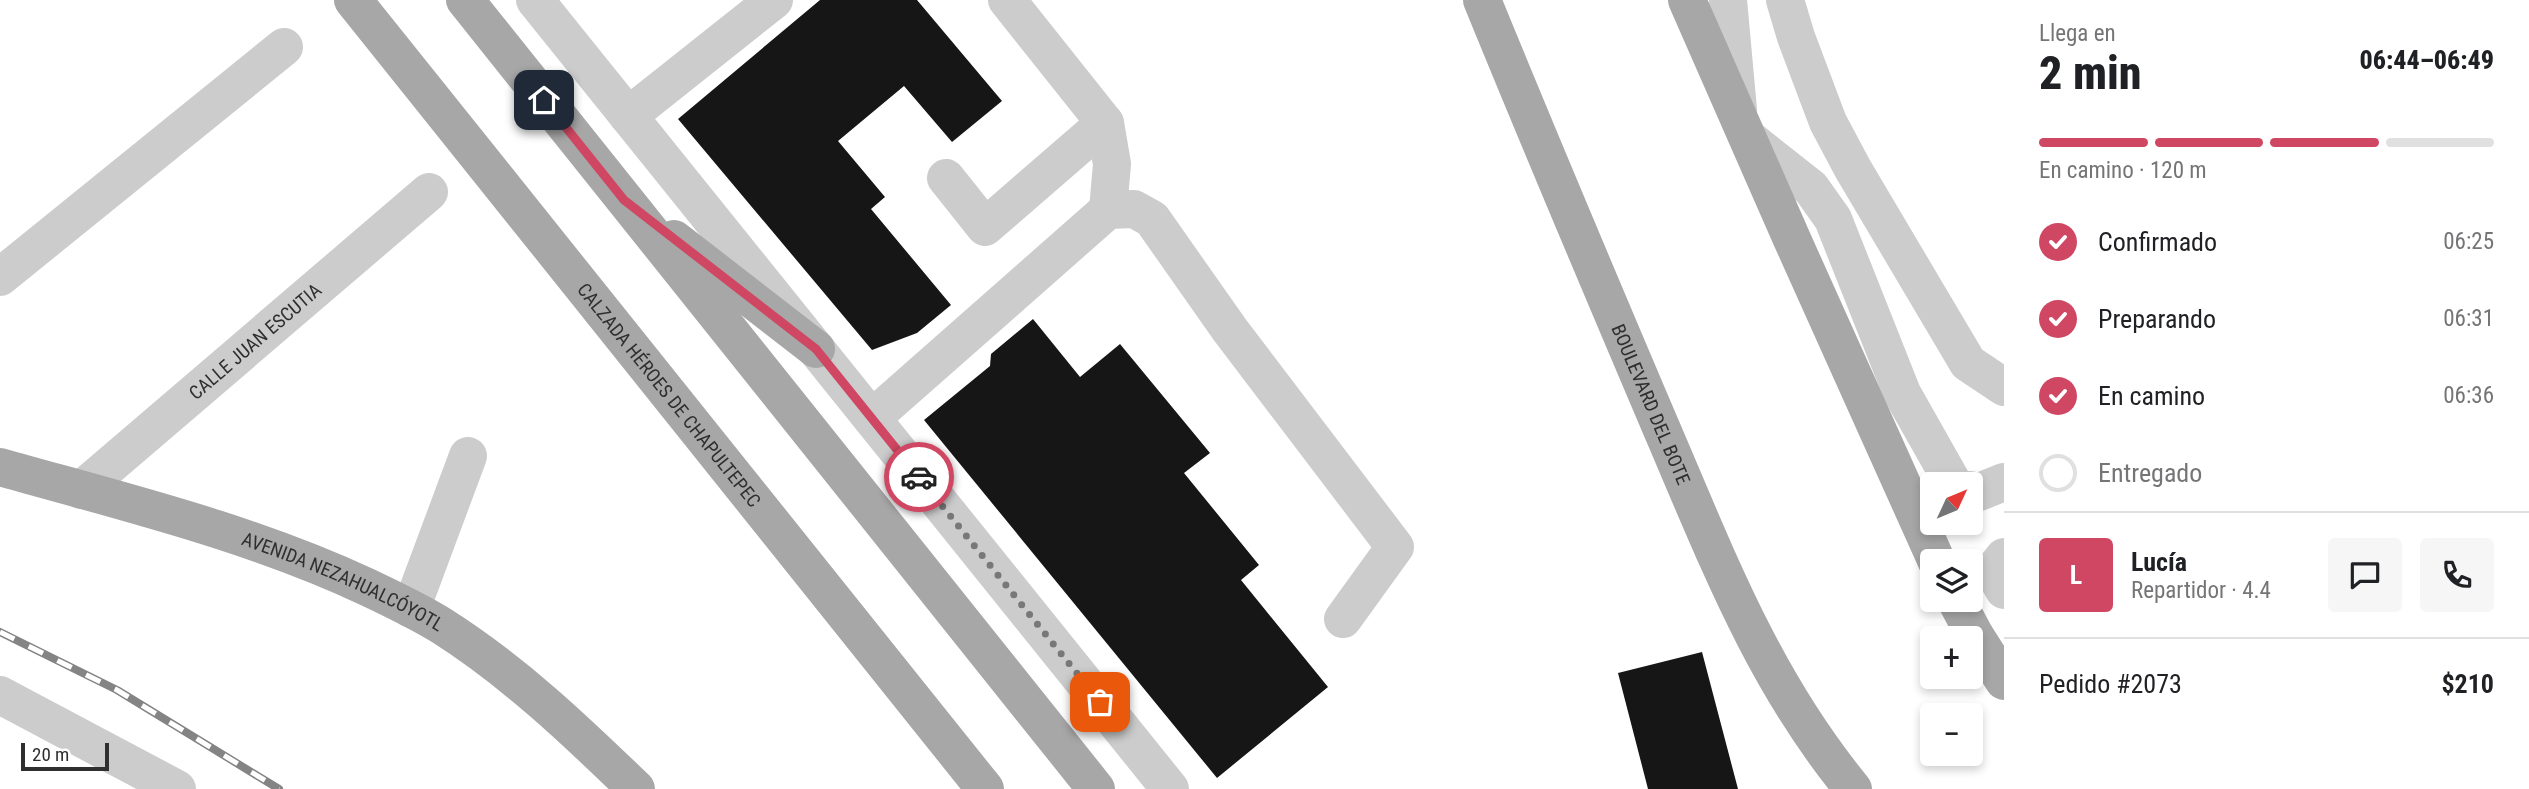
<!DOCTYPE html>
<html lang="es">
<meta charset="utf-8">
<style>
:root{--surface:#fff;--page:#f6f6f6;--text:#202124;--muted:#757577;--line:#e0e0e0;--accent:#cf4762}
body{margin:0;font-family:"Roboto Condensed",sans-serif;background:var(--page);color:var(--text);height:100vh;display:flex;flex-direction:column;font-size:26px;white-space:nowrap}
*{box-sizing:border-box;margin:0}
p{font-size:23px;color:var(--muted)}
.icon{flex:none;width:38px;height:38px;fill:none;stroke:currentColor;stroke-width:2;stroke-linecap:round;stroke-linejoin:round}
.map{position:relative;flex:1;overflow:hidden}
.side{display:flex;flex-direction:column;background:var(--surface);width:525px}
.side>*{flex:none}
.needle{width:46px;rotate:46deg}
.fabs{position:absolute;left:1920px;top:472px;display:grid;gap:14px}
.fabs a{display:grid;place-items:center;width:63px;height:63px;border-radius:7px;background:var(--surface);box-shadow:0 4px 10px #0003;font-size:35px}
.scale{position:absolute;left:21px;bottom:18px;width:88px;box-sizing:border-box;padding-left:7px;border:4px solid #2f2f2f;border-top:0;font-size:19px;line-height:24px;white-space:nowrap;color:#2f2f2f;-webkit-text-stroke:5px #fff;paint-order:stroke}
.pin{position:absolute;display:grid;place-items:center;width:60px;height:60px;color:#fff;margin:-30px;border-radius:14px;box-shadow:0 4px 10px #0006}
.courier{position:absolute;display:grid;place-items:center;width:70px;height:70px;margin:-35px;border:5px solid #cf4762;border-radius:50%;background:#fff;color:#222;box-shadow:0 2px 9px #0007}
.head em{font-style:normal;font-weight:800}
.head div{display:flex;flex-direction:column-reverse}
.head{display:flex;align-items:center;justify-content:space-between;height:119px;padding:0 35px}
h1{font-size:46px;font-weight:800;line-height:52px}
.bar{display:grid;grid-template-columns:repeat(4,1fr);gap:10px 7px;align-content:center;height:84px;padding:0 35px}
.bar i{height:9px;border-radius:5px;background:var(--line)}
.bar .selected{background:var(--accent)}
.bar p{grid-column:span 4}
.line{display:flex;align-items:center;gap:18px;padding:0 35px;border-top:2px solid var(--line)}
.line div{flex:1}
.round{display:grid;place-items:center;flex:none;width:74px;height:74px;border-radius:7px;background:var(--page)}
ol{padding:0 35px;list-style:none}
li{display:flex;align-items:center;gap:21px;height:77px}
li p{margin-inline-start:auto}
li .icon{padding:7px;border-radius:50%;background:var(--accent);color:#fff;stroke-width:4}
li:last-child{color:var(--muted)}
li i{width:38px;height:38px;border:4px solid var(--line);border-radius:50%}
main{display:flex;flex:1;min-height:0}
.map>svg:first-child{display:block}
.building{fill:#161616}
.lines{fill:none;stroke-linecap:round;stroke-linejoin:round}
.minor{stroke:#ccc;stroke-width:38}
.major{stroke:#a7a7a7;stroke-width:38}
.rail-casing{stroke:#848484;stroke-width:8}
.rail{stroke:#fff;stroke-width:5;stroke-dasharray:16;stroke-linecap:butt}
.done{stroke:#787878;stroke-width:7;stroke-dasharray:0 12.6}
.route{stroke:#cf4762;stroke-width:9}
.labels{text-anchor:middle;stroke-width:7;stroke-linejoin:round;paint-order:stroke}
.street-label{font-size:19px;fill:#2f2f2f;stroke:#fff}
</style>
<main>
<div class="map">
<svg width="2004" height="789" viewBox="0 0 2004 789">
<rect width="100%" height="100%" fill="#fff"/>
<path class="building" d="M 820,0 L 917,0 L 1002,101 L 952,142 L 904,86 L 838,141 L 885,197 L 871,209 L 951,305 L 917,333 L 872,350 L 678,119 Z
M 1033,319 L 1080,377 L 1120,344 L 1210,453 L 1184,473 L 1259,565 L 1241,580 L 1328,687 L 1217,778 L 924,420 L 990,366 L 991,354 Z
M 1702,652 L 1738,789 L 1648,789 L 1618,673 Z"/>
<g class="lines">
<g class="minor">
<path d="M 535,0 L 1170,789"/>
<path d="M 1007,0 L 1105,123 L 1112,164 L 1108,210"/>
<path d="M 1728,0 L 1738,110"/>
<path d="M 1785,0 L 1796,37 L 1828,122 L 1853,169 L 1968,363 L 2004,387"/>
<path d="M 628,116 L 774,0"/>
<path d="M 1749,139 L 1811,188 L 1833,219 L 1902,393 L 1954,485"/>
<path d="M 946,178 L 985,227 L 1105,123"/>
<path d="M 0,277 L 284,47"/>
<path d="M 872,418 L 1108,210 L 1134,209 L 1152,219 L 1230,330 L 1395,547 L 1343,619"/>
<path id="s1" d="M 81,490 L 429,192"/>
<path d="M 1970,490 L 1979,492 L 2004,482"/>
<path d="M 2004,557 L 1993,571 L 2004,590"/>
<path d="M 411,609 L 468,456"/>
<path d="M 0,695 L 177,789"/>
</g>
<g class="major">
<path id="s2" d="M 353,0 L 985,789"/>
<path d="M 465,0 L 1096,789"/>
<path id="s3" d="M 1482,0 C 1540,142 1600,284 1660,425 C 1716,555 1762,679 1853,789"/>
<path d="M 1687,0 L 1791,237 L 1937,562"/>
<path d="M 674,239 L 816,349"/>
<path id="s4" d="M 0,467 C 124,502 249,532 367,587 C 392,599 418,611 442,626 C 513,671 575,730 636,789"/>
<path d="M 1956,600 L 1974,634 L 2004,681"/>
</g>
<defs>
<path id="rail" d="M 0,632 L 117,690 L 279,789"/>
</defs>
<use href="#rail" class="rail-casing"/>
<use href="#rail" class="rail"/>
</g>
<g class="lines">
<path class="done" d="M 919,477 L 1100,702"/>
<path class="route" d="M 544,100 L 624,200 L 816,349 L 919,477"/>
</g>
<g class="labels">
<g class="street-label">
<text dy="7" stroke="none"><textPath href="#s1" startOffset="229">CALLE JUAN ESCUTIA</textPath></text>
<text dy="7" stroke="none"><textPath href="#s2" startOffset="506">CALZADA HÉROES DE CHAPULTEPEC</textPath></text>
<text dy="7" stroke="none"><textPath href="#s3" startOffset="438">BOULEVARD DEL BOTE</textPath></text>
<text dy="7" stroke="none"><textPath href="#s4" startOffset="362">AVENIDA NEZAHUALCÓYOTL</textPath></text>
</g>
</g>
</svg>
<div class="fabs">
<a><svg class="needle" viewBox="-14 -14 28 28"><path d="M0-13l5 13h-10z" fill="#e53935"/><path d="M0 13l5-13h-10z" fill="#757577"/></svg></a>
<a><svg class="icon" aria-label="layers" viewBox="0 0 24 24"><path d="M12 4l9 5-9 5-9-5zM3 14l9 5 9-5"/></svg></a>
<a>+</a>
<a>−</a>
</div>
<div class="scale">20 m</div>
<div class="pin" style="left:1100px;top:702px;background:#ea580c"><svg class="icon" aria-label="bag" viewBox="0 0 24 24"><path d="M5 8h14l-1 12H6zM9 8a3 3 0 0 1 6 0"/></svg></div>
<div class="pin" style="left:544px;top:100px;background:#1f2937"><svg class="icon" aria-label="home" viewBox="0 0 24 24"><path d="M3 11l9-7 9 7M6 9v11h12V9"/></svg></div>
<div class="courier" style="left:919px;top:477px"><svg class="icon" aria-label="car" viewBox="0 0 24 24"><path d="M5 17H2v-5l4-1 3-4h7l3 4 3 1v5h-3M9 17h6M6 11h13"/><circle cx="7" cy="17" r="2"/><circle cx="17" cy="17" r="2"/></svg></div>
</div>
<section class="side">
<div class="head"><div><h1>2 min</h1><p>Llega en</p></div><em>06:44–06:49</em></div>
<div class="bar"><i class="selected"></i><i class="selected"></i><i class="selected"></i><i></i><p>En camino · 120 m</p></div>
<ol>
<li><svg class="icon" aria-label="check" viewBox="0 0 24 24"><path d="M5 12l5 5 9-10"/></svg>Confirmado<p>06:25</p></li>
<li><svg class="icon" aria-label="check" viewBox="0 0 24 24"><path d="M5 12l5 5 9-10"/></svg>Preparando<p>06:31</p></li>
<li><svg class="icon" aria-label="check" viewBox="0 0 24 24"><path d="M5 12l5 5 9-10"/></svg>En camino<p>06:36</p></li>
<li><i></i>Entregado</li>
</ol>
<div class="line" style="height:126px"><b class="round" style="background:var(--accent);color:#fff">L</b><div><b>Lucía</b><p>Repartidor · 4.4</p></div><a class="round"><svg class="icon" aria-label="chat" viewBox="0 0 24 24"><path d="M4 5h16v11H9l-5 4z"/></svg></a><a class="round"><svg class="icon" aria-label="phone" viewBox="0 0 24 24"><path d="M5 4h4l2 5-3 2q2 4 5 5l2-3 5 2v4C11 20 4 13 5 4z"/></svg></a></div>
<div class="line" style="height:91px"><div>Pedido #2073</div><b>$210</b></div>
</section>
</main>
